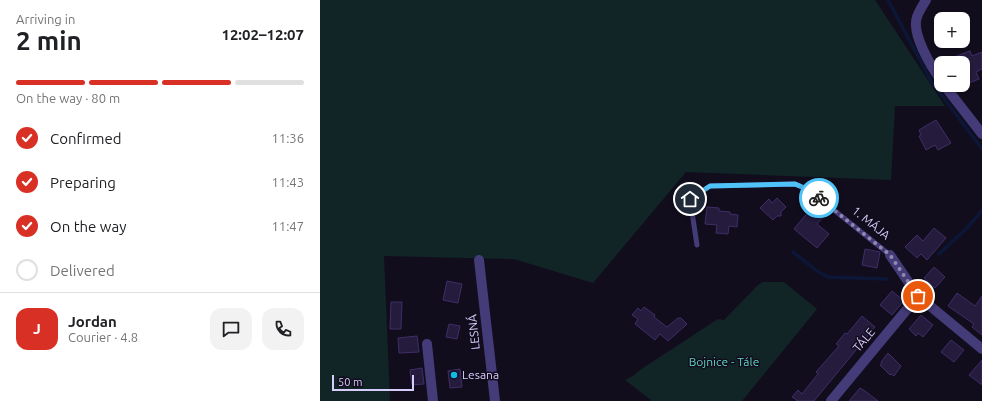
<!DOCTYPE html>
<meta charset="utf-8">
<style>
:root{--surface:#fff;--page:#f2f2f2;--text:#202124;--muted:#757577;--line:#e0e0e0;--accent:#d93025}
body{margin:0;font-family:Ubuntu,sans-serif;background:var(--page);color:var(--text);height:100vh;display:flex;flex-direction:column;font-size:15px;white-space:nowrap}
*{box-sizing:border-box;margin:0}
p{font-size:13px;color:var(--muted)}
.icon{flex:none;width:22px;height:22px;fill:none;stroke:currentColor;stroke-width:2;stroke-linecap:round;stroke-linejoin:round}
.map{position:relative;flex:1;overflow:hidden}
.side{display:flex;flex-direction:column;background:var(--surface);width:320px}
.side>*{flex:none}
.buttons{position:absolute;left:614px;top:12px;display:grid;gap:8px}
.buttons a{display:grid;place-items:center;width:36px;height:36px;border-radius:8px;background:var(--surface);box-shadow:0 1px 3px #0004;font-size:20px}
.scale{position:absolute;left:12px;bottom:10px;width:82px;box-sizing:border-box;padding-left:4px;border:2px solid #d7cdfc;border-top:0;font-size:11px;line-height:14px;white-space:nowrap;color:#d7cdfc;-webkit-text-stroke:3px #120d1d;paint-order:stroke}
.pin{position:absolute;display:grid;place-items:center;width:34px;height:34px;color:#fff;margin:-17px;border:2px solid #fff;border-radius:50%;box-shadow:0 1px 4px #0007}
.courier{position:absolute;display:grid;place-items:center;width:40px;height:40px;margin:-20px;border:3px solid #4fc3f7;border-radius:50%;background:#fff;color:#222;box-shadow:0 1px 5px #0007}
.summary em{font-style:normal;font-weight:700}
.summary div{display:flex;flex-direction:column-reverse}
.summary{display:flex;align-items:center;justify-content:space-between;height:68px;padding:0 16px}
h1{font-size:26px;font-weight:700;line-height:30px}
.bar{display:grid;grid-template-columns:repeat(4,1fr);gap:6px 4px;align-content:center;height:48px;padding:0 16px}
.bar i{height:5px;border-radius:3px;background:var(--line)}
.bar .selected{background:var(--accent)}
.bar p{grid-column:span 4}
.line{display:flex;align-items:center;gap:10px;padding:0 16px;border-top:1px solid var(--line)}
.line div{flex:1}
.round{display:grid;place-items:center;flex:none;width:42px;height:42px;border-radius:12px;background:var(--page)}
ol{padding:0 16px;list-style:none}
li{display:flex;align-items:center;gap:12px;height:44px}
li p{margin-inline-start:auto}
li .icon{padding:4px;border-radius:50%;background:var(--accent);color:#fff;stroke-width:4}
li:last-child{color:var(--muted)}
li i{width:22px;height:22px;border:2px solid var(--line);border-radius:50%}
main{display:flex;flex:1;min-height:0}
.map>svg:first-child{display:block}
.green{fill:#112527}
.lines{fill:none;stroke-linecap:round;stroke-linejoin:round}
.stream{stroke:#0c1738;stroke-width:3.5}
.building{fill:#251b3d;stroke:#3f2e67}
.lane{stroke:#443b79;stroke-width:5}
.street{stroke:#443b79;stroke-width:10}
.done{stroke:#928aae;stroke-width:4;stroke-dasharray:0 7.2}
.route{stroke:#4fc3f7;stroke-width:5}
.poi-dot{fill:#0fbae5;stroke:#120d1d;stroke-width:1.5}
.labels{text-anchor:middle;stroke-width:3;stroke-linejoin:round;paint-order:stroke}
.street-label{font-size:12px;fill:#d7cdfc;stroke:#120d1d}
.park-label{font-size:12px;fill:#5fd6c4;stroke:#120d1d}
.poi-label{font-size:12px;fill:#d7cdfc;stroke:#120d1d;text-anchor:start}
</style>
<main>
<section class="side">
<div class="summary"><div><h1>2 min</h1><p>Arriving in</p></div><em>12:02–12:07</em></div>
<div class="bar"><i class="selected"></i><i class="selected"></i><i class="selected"></i><i></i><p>On the way · 80 m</p></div>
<ol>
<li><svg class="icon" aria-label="check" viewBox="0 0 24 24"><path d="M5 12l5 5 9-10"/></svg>Confirmed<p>11:36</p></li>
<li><svg class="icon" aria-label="check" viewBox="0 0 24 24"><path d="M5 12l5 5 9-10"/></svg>Preparing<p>11:43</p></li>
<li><svg class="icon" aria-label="check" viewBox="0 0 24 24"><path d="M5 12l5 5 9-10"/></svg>On the way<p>11:47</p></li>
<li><i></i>Delivered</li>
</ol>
<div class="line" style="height:72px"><b class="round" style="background:var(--accent);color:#fff">J</b><div><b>Jordan</b><p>Courier · 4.8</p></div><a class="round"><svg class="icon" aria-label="chat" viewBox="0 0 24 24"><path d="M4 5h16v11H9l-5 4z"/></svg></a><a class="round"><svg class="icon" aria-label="phone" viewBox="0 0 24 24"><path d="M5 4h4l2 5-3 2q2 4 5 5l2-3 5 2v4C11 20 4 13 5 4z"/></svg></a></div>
</section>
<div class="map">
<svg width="662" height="401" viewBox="0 0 662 401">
<rect width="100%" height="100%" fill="#120d1d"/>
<path class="green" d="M 0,0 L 555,0 L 625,106 L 575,106 L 571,180 L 366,172 L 273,283 L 194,259 L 64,256 L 70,401 L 0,401 Z
M 443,282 L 464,282 L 497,309 L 422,401 L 330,401 L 331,400 L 305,380 L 313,376 L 320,370 L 398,319 L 404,320 L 438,285 Z"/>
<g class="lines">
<path class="stream" d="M 568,0 L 611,81 L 662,149
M 473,252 L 497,271 L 508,277 L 567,279
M 619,254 L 645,230 L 662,211"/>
</g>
<path class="building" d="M 650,51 L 652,56 L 662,52 L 662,69 L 656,72 L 659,79 L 649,83 L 643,69 L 643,63 L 621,62 Z
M 616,120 L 631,143 L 618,150 L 615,145 L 606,150 L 599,136 L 601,135 L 599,130 Z
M 457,198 L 466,207 L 461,212 L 461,216 L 457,216 L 453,220 L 440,208 L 449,199 L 452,203 Z
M 493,206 L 504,216 L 497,224 L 509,234 L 497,248 L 474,229 Z
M 387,207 L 399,208 L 399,211 L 410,212 L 410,214 L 418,215 L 417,227 L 409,226 L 408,234 L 396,233 L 397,225 L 385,224 Z
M 614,228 L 626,238 L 607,260 L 601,254 L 597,258 L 585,247 L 597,235 L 603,241 Z
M 545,249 L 560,252 L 557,268 L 542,265 Z
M 614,267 L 625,277 L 615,288 L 604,278 Z
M 127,281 L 142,284 L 138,303 L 123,300 Z
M 572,291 L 584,301 L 572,315 L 560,305 Z
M 637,293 L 655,306 L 662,296 L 662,335 L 652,327 L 654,324 L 628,306 Z
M 71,302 L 82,302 L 81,329 L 70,329 Z
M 324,307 L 335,315 L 334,317 L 347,327 L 358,318 L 361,318 L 367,324 L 348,341 L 340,334 L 335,340 L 315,324 L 318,319 L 312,315 L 318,308 L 321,311 Z
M 601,315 L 613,325 L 603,337 L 598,333 L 596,336 L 589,329 Z
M 542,316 L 555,327 L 494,401 L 476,401 L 477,400 L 472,397 L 478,390 L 482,394 L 498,374 L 496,372 L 519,346 L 516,344 L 525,333 L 527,334 Z
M 129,324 L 140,326 L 137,339 L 126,337 Z
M 97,336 L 99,352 L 79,353 L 78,338 Z
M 631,340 L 644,350 L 634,362 L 621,352 Z
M 568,353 L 581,366 L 574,376 L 571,374 L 570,375 L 560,365 L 562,363 L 561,362 Z
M 662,360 L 662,385 L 649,375 Z
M 102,368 L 104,384 L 92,385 L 90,370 Z
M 140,369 L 142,387 L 130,388 L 128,371 Z
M 540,388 L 545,391 L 558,401 L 529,401 Z"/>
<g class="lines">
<path class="lane" d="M 377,245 L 370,199 L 390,186 L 475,184 L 489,190 L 570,255"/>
<path class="street" d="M 606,0 C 603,5 599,11 597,17 C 591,33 611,67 621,80
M 624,85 L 662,134
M 570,255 L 598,296 L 662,349
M 159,260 L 175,401
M 107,344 L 113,401
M 511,401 L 598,296"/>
</g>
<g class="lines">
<path class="done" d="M 499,198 L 570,255 L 598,296"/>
<path class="route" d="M 370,199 L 390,186 L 475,184 L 489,190 L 499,198"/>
</g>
<circle class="poi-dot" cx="134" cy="375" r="4"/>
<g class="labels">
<g class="street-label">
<text transform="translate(551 223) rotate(39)" y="4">1. MÁJA</text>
<text transform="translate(154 332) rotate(-96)" y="4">LESNÁ</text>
<text transform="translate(544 340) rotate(-50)" y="4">TÁLE</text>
</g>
<g class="park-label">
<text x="404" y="366">Bojnice - Tále</text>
</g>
<g class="poi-label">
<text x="142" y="379">Lesana</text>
</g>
</g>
</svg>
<div class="buttons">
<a>+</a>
<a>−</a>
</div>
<div class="scale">50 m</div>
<div class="pin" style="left:598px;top:296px;background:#ea580c"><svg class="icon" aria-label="bag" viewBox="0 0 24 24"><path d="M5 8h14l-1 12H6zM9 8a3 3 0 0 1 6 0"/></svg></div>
<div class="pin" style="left:370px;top:199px;background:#1f2937"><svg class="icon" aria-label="home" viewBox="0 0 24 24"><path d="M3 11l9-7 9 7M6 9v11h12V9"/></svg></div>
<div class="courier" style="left:499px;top:198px"><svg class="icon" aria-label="bike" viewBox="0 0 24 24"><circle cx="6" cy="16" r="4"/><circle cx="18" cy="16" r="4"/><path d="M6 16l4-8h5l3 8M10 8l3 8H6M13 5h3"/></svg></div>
</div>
</main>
